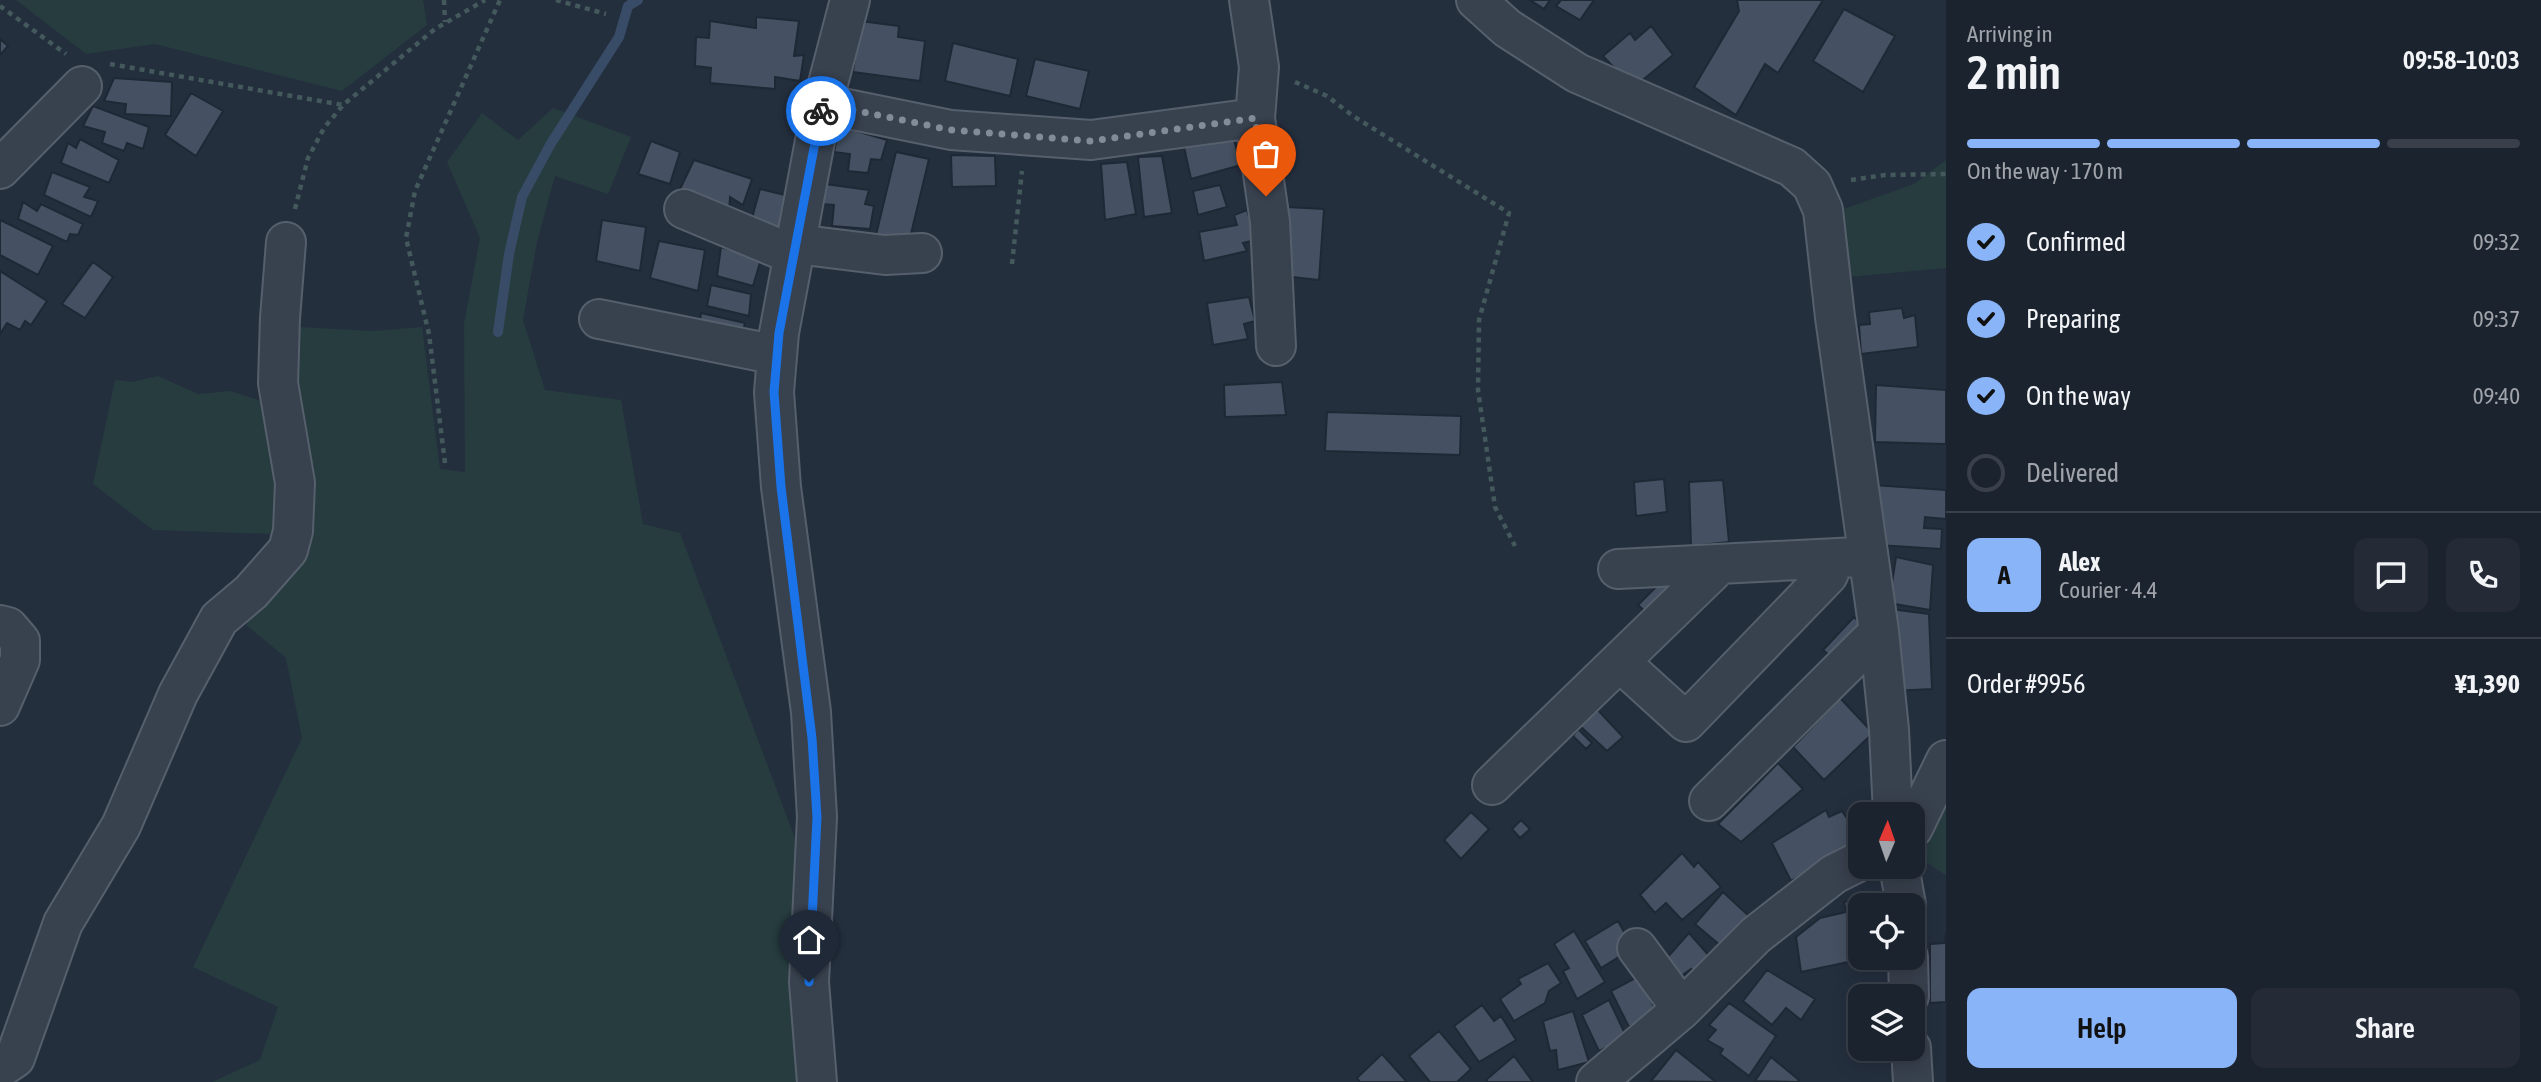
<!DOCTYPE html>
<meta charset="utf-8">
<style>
:root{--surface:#1b232e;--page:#242b36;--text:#f1f3f6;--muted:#a0a4aa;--line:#39404a;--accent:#8ab4f8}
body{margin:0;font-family:"Asap Condensed",sans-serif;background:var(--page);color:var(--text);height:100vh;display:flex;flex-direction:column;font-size:26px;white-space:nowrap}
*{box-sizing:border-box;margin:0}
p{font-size:23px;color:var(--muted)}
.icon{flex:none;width:38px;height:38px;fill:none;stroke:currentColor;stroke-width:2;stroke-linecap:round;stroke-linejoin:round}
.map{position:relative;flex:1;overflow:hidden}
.drawer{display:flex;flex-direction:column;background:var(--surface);width:595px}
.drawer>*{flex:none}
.needle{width:46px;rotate:2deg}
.buttons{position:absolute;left:1848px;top:802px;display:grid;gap:14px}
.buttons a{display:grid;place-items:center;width:77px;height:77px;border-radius:14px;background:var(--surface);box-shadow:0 4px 18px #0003,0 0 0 2px var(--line);font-size:35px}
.pin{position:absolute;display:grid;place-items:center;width:60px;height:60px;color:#fff;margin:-72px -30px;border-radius:50% 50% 50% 0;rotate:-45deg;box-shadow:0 0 7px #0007}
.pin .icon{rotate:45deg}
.courier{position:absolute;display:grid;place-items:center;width:70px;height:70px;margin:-35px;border:5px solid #1a73e8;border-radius:50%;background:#fff;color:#222;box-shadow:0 2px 9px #0007}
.headline em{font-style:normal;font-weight:600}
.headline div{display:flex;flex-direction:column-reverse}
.headline{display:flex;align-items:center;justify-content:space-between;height:119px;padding:0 21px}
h1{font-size:46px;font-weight:600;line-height:52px}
.bar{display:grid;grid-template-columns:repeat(4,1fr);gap:10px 7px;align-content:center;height:84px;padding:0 21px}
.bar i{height:9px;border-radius:5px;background:var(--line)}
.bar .on{background:var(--accent)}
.bar p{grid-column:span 4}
.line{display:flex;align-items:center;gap:18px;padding:0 21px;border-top:2px solid var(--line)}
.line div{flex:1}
.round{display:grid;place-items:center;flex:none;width:74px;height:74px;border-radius:14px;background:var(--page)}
ol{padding:0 21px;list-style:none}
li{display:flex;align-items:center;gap:21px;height:77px}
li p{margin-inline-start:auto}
li .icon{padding:7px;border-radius:50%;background:var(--accent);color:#111;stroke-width:4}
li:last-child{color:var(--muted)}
li i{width:38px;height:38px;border:4px solid var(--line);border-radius:50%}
.action{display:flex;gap:14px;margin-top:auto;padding:14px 21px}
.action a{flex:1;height:80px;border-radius:14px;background:var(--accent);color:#111;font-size:28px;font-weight:600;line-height:80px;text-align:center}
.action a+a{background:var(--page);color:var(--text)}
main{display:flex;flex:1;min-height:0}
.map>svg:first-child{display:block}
.green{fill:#263c3f}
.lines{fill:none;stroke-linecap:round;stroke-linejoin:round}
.stream{stroke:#394c67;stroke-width:10}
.building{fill:#455162;stroke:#1f2835;stroke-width:2}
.minor-casing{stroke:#565f6c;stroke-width:42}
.path{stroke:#44595c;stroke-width:4.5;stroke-dasharray:5 5;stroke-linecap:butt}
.minor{stroke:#38414e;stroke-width:38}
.done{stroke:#828b98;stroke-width:7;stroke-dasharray:0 12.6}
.route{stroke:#1a73e8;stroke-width:9}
</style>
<main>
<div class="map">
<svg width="1946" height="1082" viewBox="0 0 1946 1082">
<rect width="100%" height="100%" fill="#242f3e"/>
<path class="green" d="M 16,0 L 423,0 L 427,25 L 342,91 L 155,44 L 86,54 Z
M 553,108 L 631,137 L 608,194 L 555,176 L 537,242 L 523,320 L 545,390 L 621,400 L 643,524 L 680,533 L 799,849 L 803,1082 L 212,1082 L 260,1060 L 278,1007 L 193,967 L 302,738 L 286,658 L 246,625 L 298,549 L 275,534 L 153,530 L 93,484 L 115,380 L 132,382 L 158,376 L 198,394 L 231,391 L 270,404 L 274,366 L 299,327 L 373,331 L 422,327 L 440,469 L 465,472 L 464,324 L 480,238 L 447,162 L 482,113 L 518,140 Z
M 1946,160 L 1946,268 L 1848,277 L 1841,210 L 1914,184 Z
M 1946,744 L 1946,875 L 1927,863 L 1916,838 Z"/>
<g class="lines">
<path class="stream" d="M 498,332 L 509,254 L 522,197 L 550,145 L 619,37 L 628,6 L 638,0"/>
</g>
<path class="building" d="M 1530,0 L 1550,0 L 1544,9 Z
M 1561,0 L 1594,0 L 1580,20 L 1556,6 Z
M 1737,0 L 1823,0 L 1778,73 L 1765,64 L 1736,115 L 1694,87 L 1739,11 Z
M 1844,9 L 1895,36 L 1863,92 L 1813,61 Z
M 756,17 L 799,21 L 794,56 L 804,55 L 800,81 L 775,77 L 775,89 L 710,83 L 711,68 L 695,66 L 696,37 L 709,38 L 710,21 L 756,28 Z
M 860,21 L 899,26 L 898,37 L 925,41 L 920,81 L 853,72 Z
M 1651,26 L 1673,55 L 1633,88 L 1603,56 L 1630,33 L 1635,40 Z
M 0,39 L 8,46 L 0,55 Z
M 953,43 L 1018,59 L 1010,96 L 945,81 Z
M 1035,59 L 1089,71 L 1080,109 L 1026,96 Z
M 114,78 L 172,82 L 171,116 L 125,114 L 126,104 L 104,101 Z
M 191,93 L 223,111 L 196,156 L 165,135 Z
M 93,106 L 149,127 L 143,149 L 127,143 L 124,151 L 102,143 L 105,132 L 83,126 Z
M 839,126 L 887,140 L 881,160 L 871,159 L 868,173 L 848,171 L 850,154 L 834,152 Z
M 1232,133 L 1241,165 L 1191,179 L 1184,147 Z
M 80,139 L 119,160 L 109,183 L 61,163 L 68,143 L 76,148 Z
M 651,141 L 680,152 L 670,184 L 638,174 Z
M 896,152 L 929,159 L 909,242 L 876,235 Z
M 951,155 L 995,156 L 996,186 L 952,187 Z
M 1162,156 L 1172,213 L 1144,217 L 1138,157 Z
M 694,160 L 752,179 L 743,205 L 730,197 L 729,213 L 680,189 Z
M 1127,162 L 1136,214 L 1105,220 L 1101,164 Z
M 52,172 L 90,187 L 84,197 L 98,201 L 91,217 L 44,195 Z
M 825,184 L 869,190 L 865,204 L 874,206 L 870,229 L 832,226 L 834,205 L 821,204 Z
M 1220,185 L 1227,207 L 1198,215 L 1193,191 Z
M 760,189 L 789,196 L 778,235 L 749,229 Z
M 23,202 L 37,211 L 41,204 L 83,224 L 78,235 L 70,234 L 67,242 L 18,219 Z
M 1287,207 L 1324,209 L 1319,280 L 1283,276 Z
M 1247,210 L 1256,240 L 1243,243 L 1247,251 L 1204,261 L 1199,232 L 1237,225 L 1234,215 Z
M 0,220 L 53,246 L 38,275 L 0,255 Z
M 602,220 L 646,227 L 640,271 L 596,261 Z
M 659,241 L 705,250 L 698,291 L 650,278 Z
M 721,247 L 761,259 L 753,286 L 717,276 Z
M 93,262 L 113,277 L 85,318 L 62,304 Z
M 0,271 L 47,301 L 31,325 L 25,321 L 20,330 L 7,323 L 0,334 Z
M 711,285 L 751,294 L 749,316 L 707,306 Z
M 1249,297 L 1255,321 L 1244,324 L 1248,339 L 1213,345 L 1207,303 Z
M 1902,308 L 1904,318 L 1915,315 L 1918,347 L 1861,354 L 1859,325 L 1870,324 L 1869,312 Z
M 701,313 L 745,323 L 741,339 L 699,331 Z
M 1282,382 L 1286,415 L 1225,417 L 1224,385 Z
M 1876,385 L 1946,390 L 1946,444 L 1875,442 Z
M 1327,412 L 1461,416 L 1460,455 L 1325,451 Z
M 1664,479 L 1667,512 L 1636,516 L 1634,482 Z
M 1723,480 L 1729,542 L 1691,546 L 1689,482 Z
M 1873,485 L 1946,490 L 1946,519 L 1925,517 L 1924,528 L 1942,529 L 1941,549 L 1878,545 Z
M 1896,557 L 1933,565 L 1930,610 L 1889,603 Z
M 1663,580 L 1674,591 L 1650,616 L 1638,605 Z
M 1890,609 L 1929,614 L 1932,689 L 1892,691 Z
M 1854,617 L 1861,624 L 1830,656 L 1823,650 Z
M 1840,698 L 1873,733 L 1824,780 L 1793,747 Z
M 1595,707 L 1623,737 L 1607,751 L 1579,725 Z
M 1578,729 L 1592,743 L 1586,749 L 1573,736 Z
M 1778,763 L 1803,789 L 1741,842 L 1718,824 Z
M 1862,805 L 1867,814 L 1860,814 L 1860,846 L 1791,881 L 1772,843 L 1826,810 L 1829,817 L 1842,811 L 1846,817 Z
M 1471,812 L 1489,829 L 1461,859 L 1444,840 Z
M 1521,820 L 1530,829 L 1520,838 L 1512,829 Z
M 1682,853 L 1694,867 L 1698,862 L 1721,887 L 1682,920 L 1666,903 L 1655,913 L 1640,895 Z
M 1723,892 L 1750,917 L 1721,946 L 1695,924 Z
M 1870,898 L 1871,905 L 1860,905 L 1860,957 L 1872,957 L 1801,972 L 1796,937 L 1820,918 L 1846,912 L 1844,902 Z
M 1618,921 L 1633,948 L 1601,968 L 1585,941 Z
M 1574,931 L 1605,982 L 1577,999 L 1563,971 L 1569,968 L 1554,944 Z
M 1946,932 L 1946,1002 L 1930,1003 L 1930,944 L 1944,943 Z
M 1689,933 L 1711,958 L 1698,973 L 1691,969 L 1681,976 L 1665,960 Z
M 1548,963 L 1561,983 L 1549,991 L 1545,1003 L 1514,1021 L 1500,999 L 1521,984 L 1518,979 Z
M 1767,970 L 1815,999 L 1801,1020 L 1786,1008 L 1772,1025 L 1743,1001 Z
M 1639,976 L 1657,1013 L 1629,1027 L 1611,991 Z
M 1609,1000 L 1627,1038 L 1599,1051 L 1582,1015 Z
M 1729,1003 L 1776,1036 L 1749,1076 L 1720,1054 L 1723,1049 L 1707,1040 L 1716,1030 L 1709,1025 Z
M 1482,1005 L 1494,1021 L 1501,1016 L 1516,1040 L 1479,1062 L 1454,1026 Z
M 1573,1011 L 1589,1062 L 1558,1070 L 1556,1050 L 1550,1051 L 1543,1021 Z
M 1439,1031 L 1471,1069 L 1457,1082 L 1430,1082 L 1409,1056 Z
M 1676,1050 L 1716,1082 L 1651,1081 Z
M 1382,1054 L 1407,1082 L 1360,1082 L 1357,1078 Z
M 1514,1056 L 1533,1082 L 1488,1082 L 1486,1080 Z
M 1771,1057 L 1799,1080 L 1797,1082 L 1755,1081 Z"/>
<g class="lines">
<defs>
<path id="minor" d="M 1249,0 L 1259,67 L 1255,118
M 1476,0 L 1507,28 L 1577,73 L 1792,167 L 1812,185 L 1823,210 L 1835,317 L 1879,632 L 1889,730 L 1893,814
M 823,104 L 951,130 L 1091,140 L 1255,118 L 1270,222 L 1276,346
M 0,169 L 82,86
M 684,209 L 794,255
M 796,244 L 885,255 L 922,253
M 599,319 L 777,355
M 1618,569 L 1857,557
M 0,625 L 8,627 L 20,641 L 20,660 L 0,706
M 1620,662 L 1686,722 L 1828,575 L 1834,560
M 1492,785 L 1720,564
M 1709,801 L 1879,632
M 1913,828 L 1946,760
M 1899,866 L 1906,905
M 1637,948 L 1682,1009
M 1908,957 L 1909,996
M 1911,1048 L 1913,1082
M 0,1068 L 15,1058 L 63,923 L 121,826 L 178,694 L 219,619 L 251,592 L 288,550 L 293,531 L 295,483 L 278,383 L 280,318 L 286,242
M 817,1082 L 809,982 L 817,817 L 811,712 L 781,487 L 774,392 L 779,333 L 820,114 L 850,0
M 1596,1082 L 1682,1009 L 1756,935 L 1834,874 L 1860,861"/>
</defs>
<use href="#minor" class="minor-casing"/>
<path class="path" d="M 444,0 L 445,22
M 556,0 L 606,14
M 0,6 L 66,54
M 110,64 L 343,105
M 1295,82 L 1327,96 L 1353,116 L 1509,213 L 1479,320 L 1478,390 L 1495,507 L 1515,546
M 1851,180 L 1885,175 L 1946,174
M 295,209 L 308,158 L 324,128 L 343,105 L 435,29 L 485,0
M 1012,264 L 1022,171
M 445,463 L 429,334 L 406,238 L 415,191 L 500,0"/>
<use href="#minor" class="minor"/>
</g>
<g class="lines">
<path class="done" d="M 821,111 L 823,104 L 951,130 L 1091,141 L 1255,118 L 1266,196"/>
<path class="route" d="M 809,982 L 817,817 L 812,738 L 781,487 L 774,392 L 779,333 L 821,111"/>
</g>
</svg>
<div class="buttons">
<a><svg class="needle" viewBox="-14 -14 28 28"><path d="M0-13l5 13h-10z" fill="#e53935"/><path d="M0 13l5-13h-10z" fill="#a0a4aa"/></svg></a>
<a><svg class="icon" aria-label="locate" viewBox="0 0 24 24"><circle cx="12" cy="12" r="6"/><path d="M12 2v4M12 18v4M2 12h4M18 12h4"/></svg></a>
<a><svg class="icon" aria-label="layers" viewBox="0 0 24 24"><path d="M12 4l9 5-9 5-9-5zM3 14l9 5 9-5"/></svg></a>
</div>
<div class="pin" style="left:1266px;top:196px;background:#ea580c"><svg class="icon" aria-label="bag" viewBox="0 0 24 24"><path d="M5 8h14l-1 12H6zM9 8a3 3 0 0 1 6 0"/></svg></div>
<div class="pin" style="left:809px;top:982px;background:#1f2937"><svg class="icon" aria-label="home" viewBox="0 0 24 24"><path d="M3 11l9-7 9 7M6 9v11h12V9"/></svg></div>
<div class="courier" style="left:821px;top:111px"><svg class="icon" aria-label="bike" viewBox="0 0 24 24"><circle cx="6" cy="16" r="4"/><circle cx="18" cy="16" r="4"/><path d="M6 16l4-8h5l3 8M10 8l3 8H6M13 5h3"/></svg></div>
</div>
<section class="drawer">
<div class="headline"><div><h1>2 min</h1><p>Arriving in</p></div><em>09:58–10:03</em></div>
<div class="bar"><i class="on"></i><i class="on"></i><i class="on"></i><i></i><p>On the way · 170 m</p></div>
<ol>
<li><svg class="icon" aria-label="check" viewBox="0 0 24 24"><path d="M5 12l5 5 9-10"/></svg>Confirmed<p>09:32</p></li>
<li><svg class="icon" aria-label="check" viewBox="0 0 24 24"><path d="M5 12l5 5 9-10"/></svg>Preparing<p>09:37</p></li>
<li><svg class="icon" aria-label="check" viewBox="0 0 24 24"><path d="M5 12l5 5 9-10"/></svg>On the way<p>09:40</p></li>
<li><i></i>Delivered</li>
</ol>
<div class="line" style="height:126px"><b class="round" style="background:var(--accent);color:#111">A</b><div><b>Alex</b><p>Courier · 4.4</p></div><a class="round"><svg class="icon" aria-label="chat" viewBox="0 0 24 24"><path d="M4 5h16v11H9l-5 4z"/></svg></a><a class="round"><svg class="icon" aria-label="phone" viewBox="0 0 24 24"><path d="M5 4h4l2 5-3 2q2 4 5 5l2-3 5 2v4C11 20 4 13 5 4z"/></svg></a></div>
<div class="line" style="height:91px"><div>Order #9956</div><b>¥1,390</b></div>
<div class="action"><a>Help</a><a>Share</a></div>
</section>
</main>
